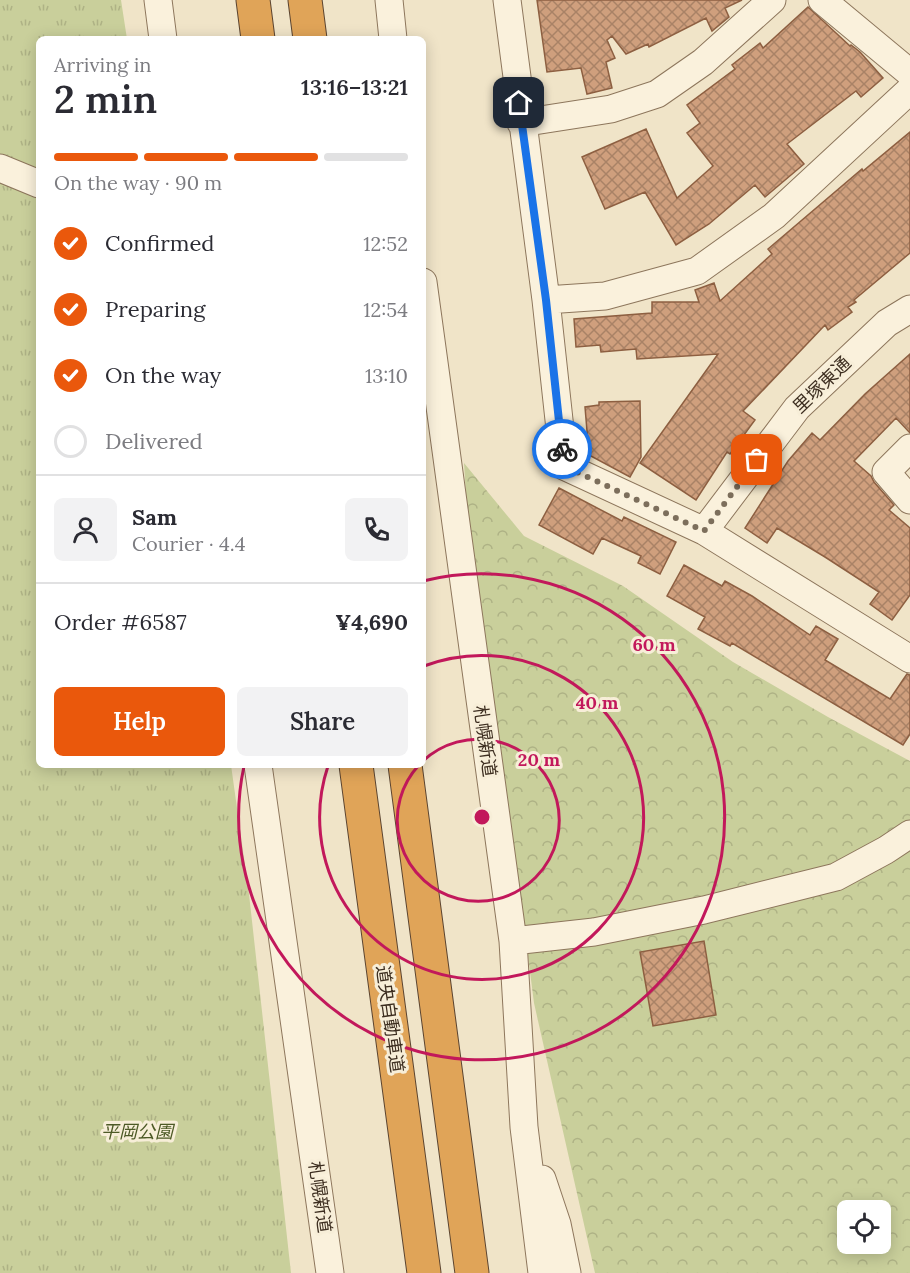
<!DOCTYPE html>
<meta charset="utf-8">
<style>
:root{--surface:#fff;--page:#f2f2f3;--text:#2b2b33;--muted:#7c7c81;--line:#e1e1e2;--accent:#ea580c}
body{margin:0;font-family:Lora,"Noto Sans JP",serif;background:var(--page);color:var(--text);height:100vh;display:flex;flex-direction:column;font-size:22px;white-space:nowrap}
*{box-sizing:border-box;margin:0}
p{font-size:20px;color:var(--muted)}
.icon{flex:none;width:33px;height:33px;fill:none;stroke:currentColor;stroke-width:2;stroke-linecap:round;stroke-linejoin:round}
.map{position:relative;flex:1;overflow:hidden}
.panel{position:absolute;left:36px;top:36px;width:390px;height:732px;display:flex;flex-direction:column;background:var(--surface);border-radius:9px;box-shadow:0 3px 15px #0003}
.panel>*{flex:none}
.tools{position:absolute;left:837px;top:1200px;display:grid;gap:12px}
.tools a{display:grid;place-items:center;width:54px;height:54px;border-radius:9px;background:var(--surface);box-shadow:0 3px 15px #0003;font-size:30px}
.pin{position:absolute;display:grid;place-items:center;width:51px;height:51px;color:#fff;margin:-26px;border-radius:12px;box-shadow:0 3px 9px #0006}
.courier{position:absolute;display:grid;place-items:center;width:60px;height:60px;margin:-30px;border:4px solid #1a73e8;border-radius:50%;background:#fff;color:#222;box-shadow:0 2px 8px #0007}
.headline em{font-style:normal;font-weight:600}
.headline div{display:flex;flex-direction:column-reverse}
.headline{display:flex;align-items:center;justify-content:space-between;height:102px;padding:0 18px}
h1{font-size:39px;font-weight:600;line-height:45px}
.bar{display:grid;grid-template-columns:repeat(4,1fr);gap:9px 6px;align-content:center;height:72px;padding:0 18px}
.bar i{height:8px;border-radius:4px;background:var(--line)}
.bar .active{background:var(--accent)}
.bar p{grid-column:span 4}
.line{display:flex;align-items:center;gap:15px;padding:0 18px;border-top:2px solid var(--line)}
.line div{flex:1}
.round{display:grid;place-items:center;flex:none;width:63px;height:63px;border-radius:9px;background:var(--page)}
ol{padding:0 18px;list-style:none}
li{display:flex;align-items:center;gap:18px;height:66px}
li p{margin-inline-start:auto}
li .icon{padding:6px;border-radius:50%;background:var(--accent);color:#fff;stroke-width:4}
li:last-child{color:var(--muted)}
li i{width:33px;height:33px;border:3px solid var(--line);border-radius:50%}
.primary-button{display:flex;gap:12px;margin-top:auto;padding:12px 18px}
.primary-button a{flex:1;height:69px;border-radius:9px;background:var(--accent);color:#fff;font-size:24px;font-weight:600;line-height:69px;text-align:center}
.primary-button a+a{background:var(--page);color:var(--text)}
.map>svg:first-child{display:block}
.forest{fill:url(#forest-crowns);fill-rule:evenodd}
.park{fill:url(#park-tufts)}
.building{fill:url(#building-cross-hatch);stroke:#8d5f41;stroke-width:1.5}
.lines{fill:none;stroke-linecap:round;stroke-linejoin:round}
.minor-casing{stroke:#8d765c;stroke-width:29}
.highway-casing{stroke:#5b4430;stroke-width:35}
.minor{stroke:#faf1dc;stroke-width:27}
.highway{stroke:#e0a458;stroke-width:33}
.done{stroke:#7c6e5b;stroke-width:6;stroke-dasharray:0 10.8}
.route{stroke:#1a73e8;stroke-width:8}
.ring{fill:none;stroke:#c2185b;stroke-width:3}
.labels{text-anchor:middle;stroke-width:6;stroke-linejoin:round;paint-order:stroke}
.street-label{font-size:18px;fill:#3d2e20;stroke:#f7eed8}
.park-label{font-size:18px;font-style:italic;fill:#4d5a26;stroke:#f7eed8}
.centre{fill:#c2185b;stroke:#f7eed8;stroke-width:3}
.ring-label{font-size:18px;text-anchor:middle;font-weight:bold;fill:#c2185b;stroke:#f7eed8;stroke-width:6;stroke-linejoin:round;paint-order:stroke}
</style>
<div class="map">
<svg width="910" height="1273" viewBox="0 0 910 1273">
<defs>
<pattern id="forest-crowns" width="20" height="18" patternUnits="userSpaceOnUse" patternTransform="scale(1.5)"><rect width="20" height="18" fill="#c9cf9b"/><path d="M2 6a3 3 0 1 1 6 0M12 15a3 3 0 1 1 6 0" fill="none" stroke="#aeb285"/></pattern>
<pattern id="park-tufts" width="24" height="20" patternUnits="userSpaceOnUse" patternTransform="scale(1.5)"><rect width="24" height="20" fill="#c9cf9b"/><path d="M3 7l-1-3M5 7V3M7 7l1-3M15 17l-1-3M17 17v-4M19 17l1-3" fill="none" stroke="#aeb285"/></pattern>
<pattern id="building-cross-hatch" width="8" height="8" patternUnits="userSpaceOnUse" patternTransform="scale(1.5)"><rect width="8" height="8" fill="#cf9f7d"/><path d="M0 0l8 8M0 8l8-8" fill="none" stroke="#a98266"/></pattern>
</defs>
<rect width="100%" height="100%" fill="#f0e4c8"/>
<path class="forest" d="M 464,463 L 524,536 L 623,586 L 733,662 L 828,717 L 910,761 L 910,1273 L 595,1273 L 534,1003 L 518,878 L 472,596 ZM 848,1210 L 880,1210 L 880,1244 L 848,1244 Z"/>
<path class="park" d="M 0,0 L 121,0 L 127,39 L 39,39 L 39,765 L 231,765 L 249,894 L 291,1273 L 0,1273 Z"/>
<path class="building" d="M 537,0 L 742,0 L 725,8 L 729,17 L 712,31 L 706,18 L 649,47 L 648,44 L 626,54 L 612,36 L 607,40 L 615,58 L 606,62 L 612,88 L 587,94 L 581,68 L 547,72 Z
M 808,7 L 850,46 L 851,45 L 860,52 L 883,78 L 861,97 L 856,91 L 787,144 L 804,164 L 765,197 L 755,185 L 709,224 L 676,245 L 645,192 L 605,209 L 582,157 L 646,129 L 677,198 L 713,166 L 687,133 L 700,123 L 687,105 L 735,69 L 732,65 L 760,43 L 763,48 Z
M 910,132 L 910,253 L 854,300 L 856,302 L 848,307 L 852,312 L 828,330 L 825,325 L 743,411 L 755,420 L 730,454 L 727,452 L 696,500 L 640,463 L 718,354 L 637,359 L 636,349 L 601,352 L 600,345 L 576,347 L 574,319 L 652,313 L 652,302 L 699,302 L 695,290 L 714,283 L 720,301 L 772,254 L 768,249 L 862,169 L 863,171 Z
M 910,354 L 910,433 L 896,418 L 854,461 L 871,476 L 874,482 L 894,505 L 889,510 L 910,528 L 910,595 L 892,620 L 870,604 L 879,592 L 825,557 L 777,528 L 767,543 L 745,528 L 788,461 L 812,433 L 820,440 L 865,394 Z
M 640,401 L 641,457 L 630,477 L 589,455 L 585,407 L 599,405 L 599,402 Z
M 559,488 L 622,521 L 624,517 L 676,542 L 660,574 L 638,563 L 641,556 L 602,538 L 593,554 L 539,525 Z
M 684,565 L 722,586 L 725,581 L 752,596 L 810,635 L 816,626 L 838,639 L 825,660 L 890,699 L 907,674 L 910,675 L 910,734 L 903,745 L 732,643 L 730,646 L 698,629 L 705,617 L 667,596 Z
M 704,941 L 716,1015 L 653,1026 L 640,952 Z"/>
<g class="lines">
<defs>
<path id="minor" d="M 158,0 L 163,39
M 389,0 L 393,39
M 507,0 L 546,300 L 564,466 L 704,531 L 910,659
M 822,0 L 910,73
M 521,123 L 611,109 L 657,94 L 703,62 L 772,0
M 0,168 L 39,184
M 423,282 L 513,941 L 524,1127 L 542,1273
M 546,300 L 605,296 L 697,271 L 774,216 L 910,90
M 910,448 L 886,472 L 910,500
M 704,531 L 797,408 L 887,323 L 910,309
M 258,765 L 330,1273
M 513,941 L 594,932 L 704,910 L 836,877 L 886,850 L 910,834
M 542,1179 L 557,1224 L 567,1273"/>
<path id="highway" d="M 253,0 L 258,39
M 305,0 L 310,39
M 356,765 L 424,1273
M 405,765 L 472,1273"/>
</defs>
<use href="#minor" class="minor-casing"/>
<use href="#highway" class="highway-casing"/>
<use href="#minor" class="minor"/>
<use href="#highway" class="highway"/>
</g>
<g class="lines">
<path class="done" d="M 562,449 L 564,466 L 704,531 L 757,460"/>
<path class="route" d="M 519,103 L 546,300 L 562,449"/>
</g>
<g class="ring">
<path d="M423 761A81 81 0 1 1 419 765"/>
<path d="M424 666A162 162 0 1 1 328 766"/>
<path d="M423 581A243 243 0 1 1 244 766"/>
</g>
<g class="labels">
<g class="street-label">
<text transform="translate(822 385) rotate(-44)" y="6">里塚東通</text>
<text transform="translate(485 741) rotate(82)" y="6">札幌新道</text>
<text transform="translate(390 1019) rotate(82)" y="6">道央自動車道</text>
<text transform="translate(320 1197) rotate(82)" y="6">札幌新道</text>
</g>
<g class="park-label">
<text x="137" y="1138">平岡公園</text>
</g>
</g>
<circle cx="482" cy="817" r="9" class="centre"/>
<g class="ring-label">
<text x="654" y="651">60 m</text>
<text x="597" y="709">40 m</text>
<text x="539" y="766">20 m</text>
</g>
</svg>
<div class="tools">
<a><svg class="icon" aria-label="locate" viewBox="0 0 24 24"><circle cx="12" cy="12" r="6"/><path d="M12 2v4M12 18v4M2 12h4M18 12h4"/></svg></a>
</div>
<div class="pin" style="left:757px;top:460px;background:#ea580c"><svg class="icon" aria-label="bag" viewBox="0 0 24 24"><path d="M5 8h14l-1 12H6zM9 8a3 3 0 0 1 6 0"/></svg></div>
<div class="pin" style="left:519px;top:103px;background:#1f2937"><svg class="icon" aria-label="home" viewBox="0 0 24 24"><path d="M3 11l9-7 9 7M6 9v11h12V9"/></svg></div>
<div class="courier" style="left:562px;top:449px"><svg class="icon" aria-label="bike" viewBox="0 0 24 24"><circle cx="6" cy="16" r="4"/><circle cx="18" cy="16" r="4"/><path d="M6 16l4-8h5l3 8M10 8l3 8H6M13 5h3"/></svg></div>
<section class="panel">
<div class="headline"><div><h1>2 min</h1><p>Arriving in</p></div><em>13:16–13:21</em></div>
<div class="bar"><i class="active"></i><i class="active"></i><i class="active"></i><i></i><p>On the way · 90 m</p></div>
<ol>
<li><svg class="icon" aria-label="check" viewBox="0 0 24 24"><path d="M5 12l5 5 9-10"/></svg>Confirmed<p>12:52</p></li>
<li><svg class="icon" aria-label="check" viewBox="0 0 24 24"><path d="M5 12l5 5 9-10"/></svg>Preparing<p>12:54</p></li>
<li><svg class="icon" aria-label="check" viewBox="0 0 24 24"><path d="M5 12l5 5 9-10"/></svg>On the way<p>13:10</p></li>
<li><i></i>Delivered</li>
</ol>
<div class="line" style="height:108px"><a class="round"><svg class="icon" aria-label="person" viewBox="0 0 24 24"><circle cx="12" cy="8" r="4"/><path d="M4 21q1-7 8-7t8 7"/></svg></a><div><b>Sam</b><p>Courier · 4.4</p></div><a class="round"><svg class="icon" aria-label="phone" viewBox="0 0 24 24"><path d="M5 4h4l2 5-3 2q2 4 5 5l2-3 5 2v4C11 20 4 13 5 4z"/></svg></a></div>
<div class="line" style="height:78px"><div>Order #6587</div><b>¥4,690</b></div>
<div class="primary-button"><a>Help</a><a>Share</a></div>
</section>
</div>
